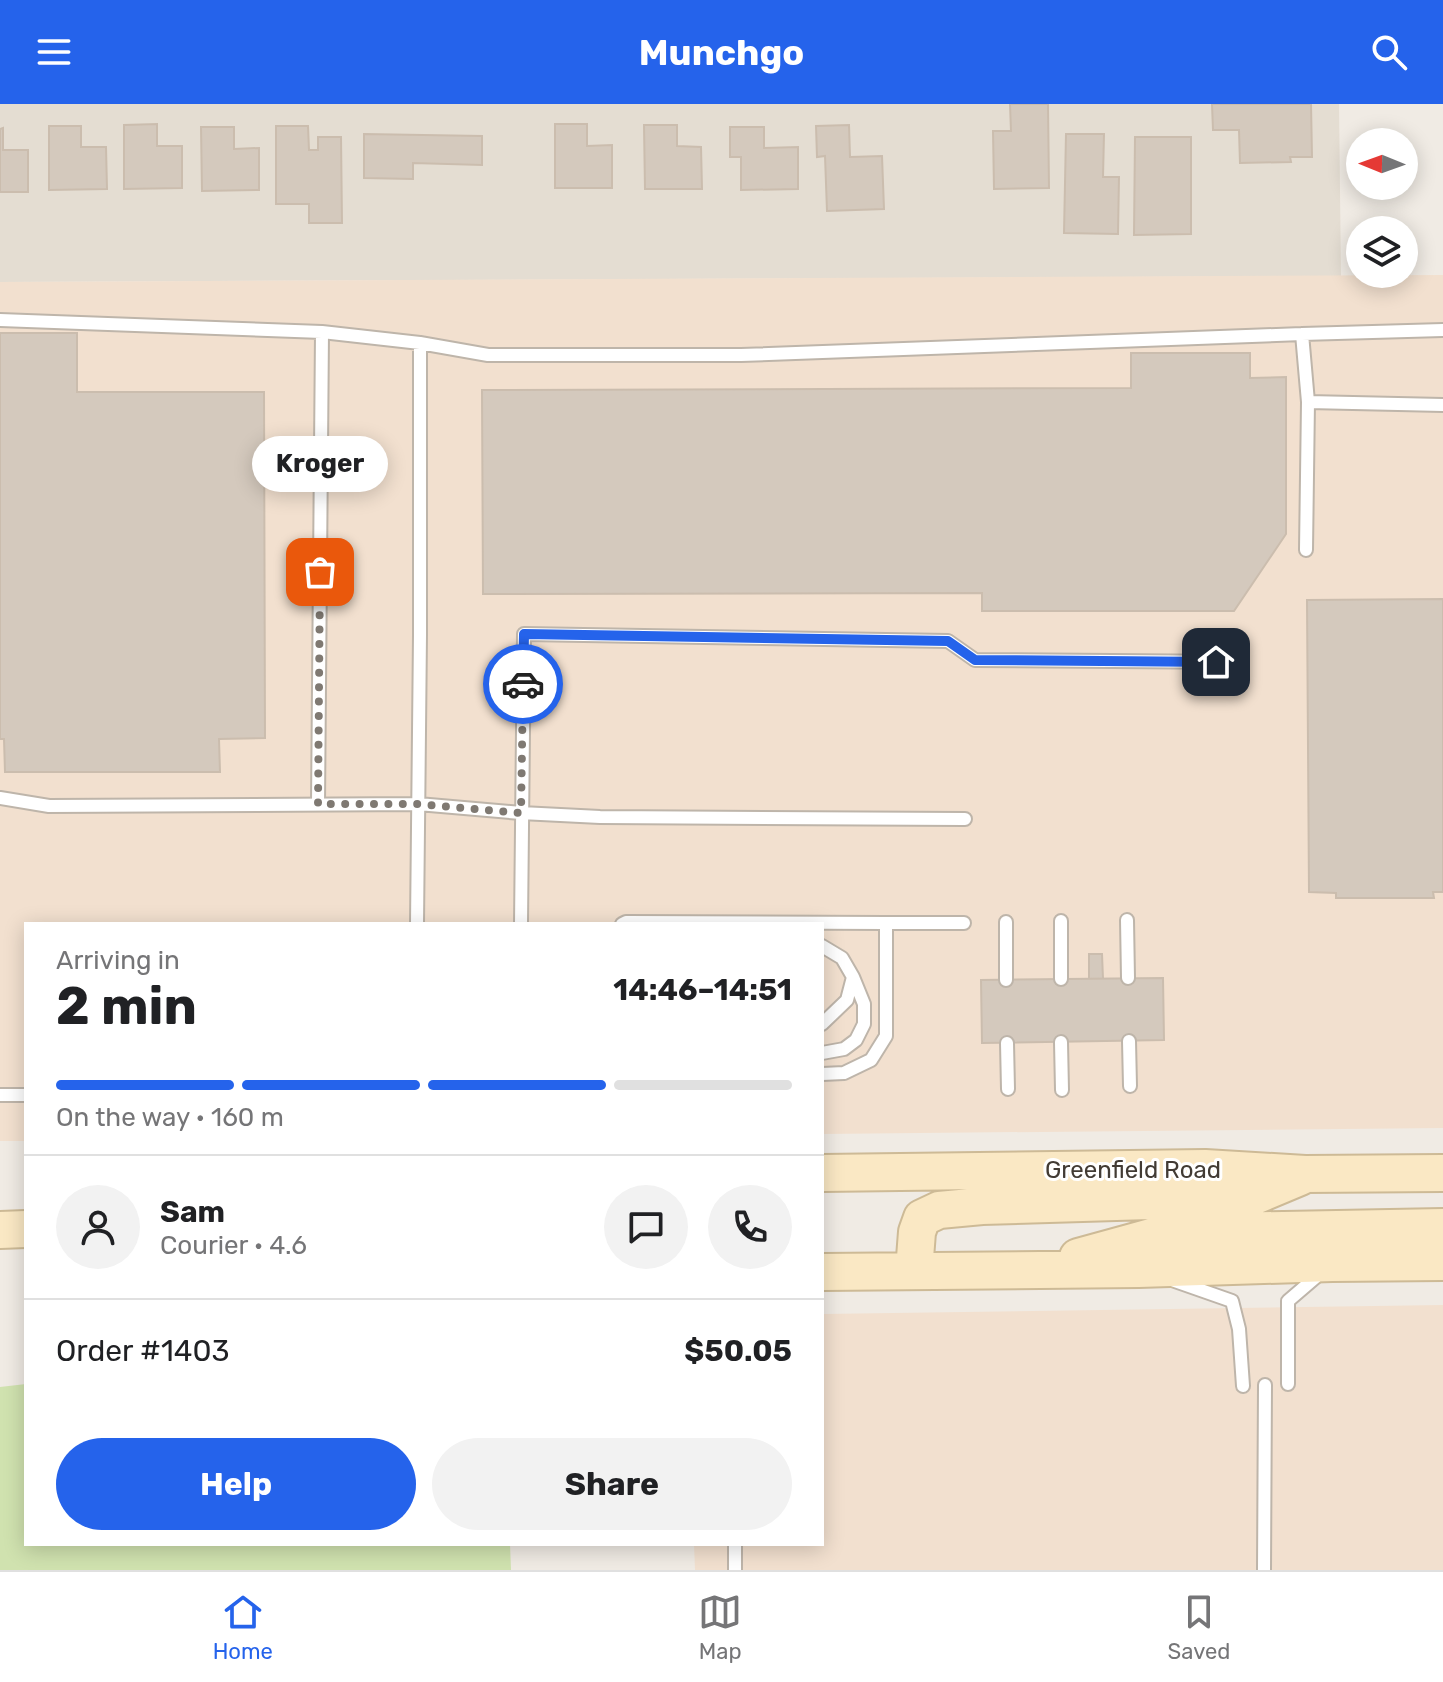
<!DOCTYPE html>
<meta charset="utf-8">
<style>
:root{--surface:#fff;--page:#f2f2f2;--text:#202124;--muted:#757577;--line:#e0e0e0;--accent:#2563eb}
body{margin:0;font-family:Rubik,sans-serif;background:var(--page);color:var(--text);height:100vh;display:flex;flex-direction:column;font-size:30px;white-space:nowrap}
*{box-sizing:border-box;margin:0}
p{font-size:26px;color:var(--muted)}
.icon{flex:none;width:44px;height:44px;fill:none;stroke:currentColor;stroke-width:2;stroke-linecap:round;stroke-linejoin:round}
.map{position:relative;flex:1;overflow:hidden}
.drawer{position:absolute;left:24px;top:818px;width:800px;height:624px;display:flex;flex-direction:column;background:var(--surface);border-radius:0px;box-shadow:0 4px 20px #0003}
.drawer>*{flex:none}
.needle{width:52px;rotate:271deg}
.tools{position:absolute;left:1346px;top:24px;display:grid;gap:16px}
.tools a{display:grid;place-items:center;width:72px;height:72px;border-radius:50%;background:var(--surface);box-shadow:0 4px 20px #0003;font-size:40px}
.pin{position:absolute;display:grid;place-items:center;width:68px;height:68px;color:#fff;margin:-34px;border-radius:16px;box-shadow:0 4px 12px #0006}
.courier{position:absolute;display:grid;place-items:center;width:80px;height:80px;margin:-40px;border:6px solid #2563eb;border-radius:50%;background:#fff;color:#222;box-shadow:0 2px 10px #0007}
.bubble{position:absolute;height:56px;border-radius:28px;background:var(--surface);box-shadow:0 4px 20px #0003;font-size:26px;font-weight:700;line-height:56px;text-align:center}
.head em{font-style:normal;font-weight:700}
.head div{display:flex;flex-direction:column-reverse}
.head{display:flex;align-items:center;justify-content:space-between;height:136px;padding:0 32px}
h1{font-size:52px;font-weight:700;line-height:60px}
.bar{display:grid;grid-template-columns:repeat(4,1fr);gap:12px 8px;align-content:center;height:96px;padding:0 32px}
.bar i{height:10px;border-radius:6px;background:var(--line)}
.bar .selected{background:var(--accent)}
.bar p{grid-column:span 4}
.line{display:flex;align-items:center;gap:20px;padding:0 32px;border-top:2px solid var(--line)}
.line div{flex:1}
.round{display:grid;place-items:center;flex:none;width:84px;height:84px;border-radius:42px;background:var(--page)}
.button{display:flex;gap:16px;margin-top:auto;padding:16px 32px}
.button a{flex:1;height:92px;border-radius:48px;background:var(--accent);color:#fff;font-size:32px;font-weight:700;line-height:92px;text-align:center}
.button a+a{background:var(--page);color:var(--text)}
header{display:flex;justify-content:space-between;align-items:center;height:104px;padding:0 32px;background:var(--accent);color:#fff;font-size:36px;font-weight:700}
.tabs{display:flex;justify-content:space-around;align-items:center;height:112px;border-top:2px solid var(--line);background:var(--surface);font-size:22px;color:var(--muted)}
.tabs a{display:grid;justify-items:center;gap:4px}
.tabs .selected{color:var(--accent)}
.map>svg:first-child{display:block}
.residential{fill:#e4ddd2}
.commercial{fill:#f2e0cf}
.green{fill:#d0e2af}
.building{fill:#d4c9bd;stroke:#cbbdae;stroke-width:2}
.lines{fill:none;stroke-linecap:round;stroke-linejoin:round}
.service-casing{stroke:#beb5aa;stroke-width:16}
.secondary-casing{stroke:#cdba96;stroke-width:40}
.service{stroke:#fff;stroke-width:12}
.secondary{stroke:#fae8c4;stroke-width:36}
.done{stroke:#7f7972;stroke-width:8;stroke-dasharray:0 14.4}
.route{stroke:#2563eb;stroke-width:10}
.labels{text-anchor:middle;stroke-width:6;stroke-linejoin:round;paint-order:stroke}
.street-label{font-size:24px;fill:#423b34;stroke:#fff}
</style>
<header><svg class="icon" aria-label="menu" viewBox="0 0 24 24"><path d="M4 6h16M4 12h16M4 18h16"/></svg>Munchgo<svg class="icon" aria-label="search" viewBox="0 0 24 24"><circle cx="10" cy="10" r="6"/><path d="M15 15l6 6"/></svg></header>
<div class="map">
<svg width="1443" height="1466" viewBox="0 0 1443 1466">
<rect width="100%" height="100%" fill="#f0ebe4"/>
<path class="residential" d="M 0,0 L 1339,0 L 1341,172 L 0,178 Z"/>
<path class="commercial" d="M 1443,171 L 1443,1024 L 822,1030 L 822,820 L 26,820 L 26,1037 L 0,1037 L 0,178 Z
M 1443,1201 L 1443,1466 L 695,1466 L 694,1440 L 822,1440 L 822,1210 Z"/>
<path class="green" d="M 26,1280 L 26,1440 L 510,1440 L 511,1466 L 0,1466 L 0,1283 Z"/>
<path class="building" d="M 1010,0 L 1048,0 L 1049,84 L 994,85 L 993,27 L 1011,27 Z
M 1212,0 L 1311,0 L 1312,53 L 1290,53 L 1291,58 L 1240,59 L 1239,26 L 1213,26 Z
M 157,20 L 157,42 L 182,42 L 182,84 L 124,85 L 124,21 Z
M 555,20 L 587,20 L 587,42 L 612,41 L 612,84 L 555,84 Z
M 644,21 L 677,21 L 677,42 L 701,43 L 702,85 L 645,85 Z
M 849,21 L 850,53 L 882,52 L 884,105 L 827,107 L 825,52 L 817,53 L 816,22 Z
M 49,22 L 81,22 L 81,43 L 106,43 L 107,85 L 49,86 Z
M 276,22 L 308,22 L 309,46 L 318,46 L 318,33 L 341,33 L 342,119 L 309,119 L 309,100 L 276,100 Z
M 201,23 L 234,23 L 234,45 L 259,44 L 259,86 L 202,87 Z
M 730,23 L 764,23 L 764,44 L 798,43 L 798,85 L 741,86 L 741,53 L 730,53 Z
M 3,24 L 3,46 L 28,46 L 28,88 L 0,88 L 0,25 Z
M 364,30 L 482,32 L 482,61 L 413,59 L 413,75 L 364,74 Z
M 1066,30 L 1104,30 L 1103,73 L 1119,73 L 1118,130 L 1064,129 Z
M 1135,33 L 1191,33 L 1191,130 L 1134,131 Z
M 0,229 L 77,229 L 77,288 L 264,288 L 265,634 L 219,635 L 220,668 L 5,668 L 4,635 L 0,635 Z
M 1131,249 L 1250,249 L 1250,274 L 1286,273 L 1286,430 L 1234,507 L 982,507 L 982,489 L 483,490 L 482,286 L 1131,284 Z
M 1443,495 L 1443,788 L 1433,788 L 1434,794 L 1336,794 L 1336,789 L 1309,788 L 1307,496 Z
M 1089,850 L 1102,850 L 1103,875 L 1089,875 Z
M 1163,874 L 1164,936 L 982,939 L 981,876 Z"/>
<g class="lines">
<defs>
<path id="service" d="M 0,216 L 322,228 L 420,239 L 488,251 L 741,251 L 1302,230 L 1443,226
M 1302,230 L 1308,298 L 1306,446
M 1308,298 L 1443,301
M 0,694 L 49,702 L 418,700 L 521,709 L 600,713 L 965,715
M 318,700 L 322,228
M 1127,816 L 1128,874
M 1061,817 L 1061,875
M 1006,818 L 1006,876
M 886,819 L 964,819
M 417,820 L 420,531 L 420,239
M 521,820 L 524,530 L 948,537 L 975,556 L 1242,558
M 622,820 L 626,818 L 886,819 L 886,932 L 871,956 L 844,969 L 822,970
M 822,842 L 842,854 L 853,873 L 847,896 L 822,920
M 1129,937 L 1130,982
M 1061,938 L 1062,986
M 1007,939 L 1008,985
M 822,949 L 844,945 L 856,936 L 864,920 L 864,900 L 853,873
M 0,991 L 26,991
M 1172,1176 L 1232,1197 L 1239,1225 L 1243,1282
M 1288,1280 L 1288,1197 L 1323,1167
M 735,1440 L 735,1466
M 1264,1466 L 1265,1281"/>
<path id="secondary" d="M 822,1069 L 1205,1064 L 1305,1070 L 1443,1069
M 0,1126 L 26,1125
M 1078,1153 L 1169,1128 L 1443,1123
M 914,1167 L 917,1128 L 922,1114 L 939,1106 L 982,1102 L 1250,1094 L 1300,1073
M 822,1168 L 1139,1165 L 1332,1159 L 1443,1158"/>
</defs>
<use href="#service" class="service-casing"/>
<use href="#secondary" class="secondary-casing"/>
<use href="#service" class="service"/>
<use href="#secondary" class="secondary"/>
</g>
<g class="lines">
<path class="done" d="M 320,468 L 318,700 L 418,700 L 521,709 L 523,580"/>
<path class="route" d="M 523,580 L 524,530 L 948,537 L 975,556 L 1216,558"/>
</g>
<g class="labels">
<g class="street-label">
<text x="1133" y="1074">Greenfield Road</text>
</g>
</g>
</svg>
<div class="tools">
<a><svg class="needle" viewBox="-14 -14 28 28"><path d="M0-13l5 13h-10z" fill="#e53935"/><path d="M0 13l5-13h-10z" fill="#757577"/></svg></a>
<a><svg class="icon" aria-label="layers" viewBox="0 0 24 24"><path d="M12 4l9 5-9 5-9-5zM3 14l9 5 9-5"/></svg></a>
</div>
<div class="pin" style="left:320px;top:468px;background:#ea580c"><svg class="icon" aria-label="bag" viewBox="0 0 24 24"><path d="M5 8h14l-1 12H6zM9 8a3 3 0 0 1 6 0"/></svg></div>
<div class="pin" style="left:1216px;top:558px;background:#1f2937"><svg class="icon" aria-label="home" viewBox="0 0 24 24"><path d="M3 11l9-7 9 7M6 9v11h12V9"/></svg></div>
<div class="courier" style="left:523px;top:580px"><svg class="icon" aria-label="car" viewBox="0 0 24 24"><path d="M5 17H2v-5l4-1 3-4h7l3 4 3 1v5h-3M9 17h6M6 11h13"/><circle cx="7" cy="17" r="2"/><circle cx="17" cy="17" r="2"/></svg></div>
<div class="bubble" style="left:252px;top:332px;width:136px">Kroger</div>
<section class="drawer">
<div class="head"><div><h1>2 min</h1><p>Arriving in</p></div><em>14:46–14:51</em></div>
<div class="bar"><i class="selected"></i><i class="selected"></i><i class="selected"></i><i></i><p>On the way · 160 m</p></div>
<div class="line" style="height:144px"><a class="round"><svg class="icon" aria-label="person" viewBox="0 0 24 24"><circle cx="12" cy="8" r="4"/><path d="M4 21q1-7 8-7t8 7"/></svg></a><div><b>Sam</b><p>Courier · 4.6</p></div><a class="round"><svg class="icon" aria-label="chat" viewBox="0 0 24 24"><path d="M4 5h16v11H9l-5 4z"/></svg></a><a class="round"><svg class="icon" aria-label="phone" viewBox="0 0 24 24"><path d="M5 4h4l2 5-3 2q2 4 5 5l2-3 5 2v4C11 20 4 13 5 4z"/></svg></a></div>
<div class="line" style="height:104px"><div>Order #1403</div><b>$50.05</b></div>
<div class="button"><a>Help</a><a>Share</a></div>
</section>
</div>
<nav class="tabs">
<a class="selected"><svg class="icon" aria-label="home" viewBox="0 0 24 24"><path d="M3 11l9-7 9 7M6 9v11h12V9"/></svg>Home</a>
<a><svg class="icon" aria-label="map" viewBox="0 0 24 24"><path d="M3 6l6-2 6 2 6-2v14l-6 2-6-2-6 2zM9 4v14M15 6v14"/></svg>Map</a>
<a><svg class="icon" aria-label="saved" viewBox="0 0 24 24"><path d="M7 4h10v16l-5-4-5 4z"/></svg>Saved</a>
</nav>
